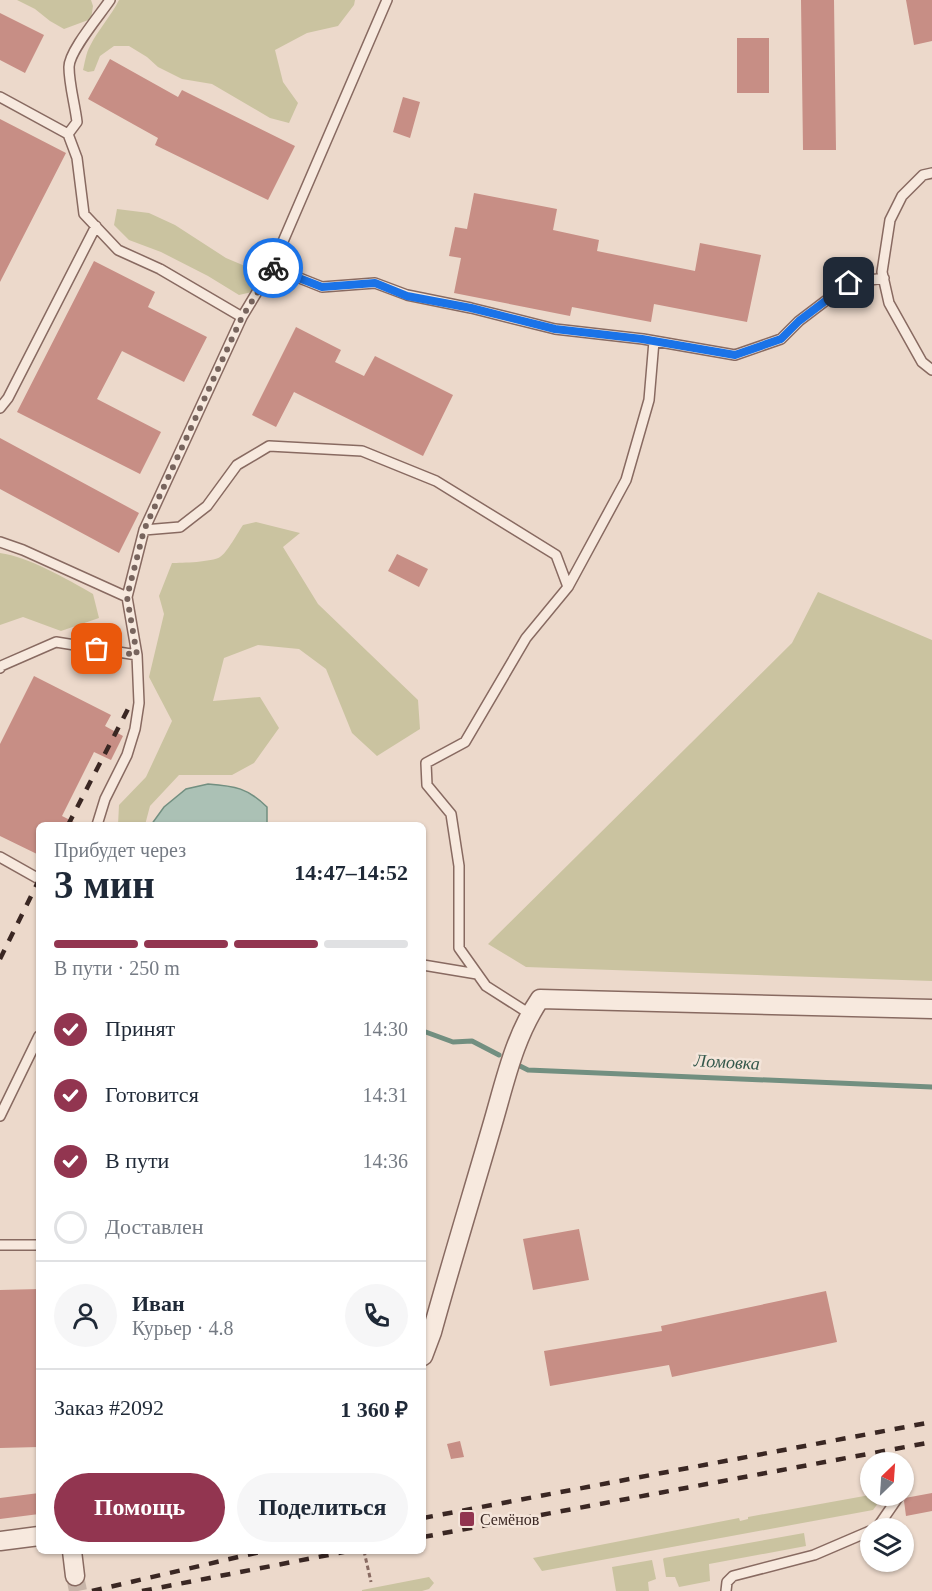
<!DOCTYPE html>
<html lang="ru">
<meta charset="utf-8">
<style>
:root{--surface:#fff;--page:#f6f6f7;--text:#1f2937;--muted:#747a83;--line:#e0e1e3;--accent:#923550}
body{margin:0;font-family:"Times New Roman",serif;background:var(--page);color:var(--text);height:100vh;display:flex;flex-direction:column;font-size:22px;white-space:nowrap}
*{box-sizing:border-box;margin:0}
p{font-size:20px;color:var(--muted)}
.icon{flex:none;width:33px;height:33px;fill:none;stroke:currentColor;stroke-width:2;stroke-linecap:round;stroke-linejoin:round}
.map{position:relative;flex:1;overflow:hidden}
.sheet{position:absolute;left:36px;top:822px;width:390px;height:732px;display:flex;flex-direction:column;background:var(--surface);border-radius:9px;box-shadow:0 2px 4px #0004}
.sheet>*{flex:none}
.needle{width:39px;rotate:25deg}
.tools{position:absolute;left:860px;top:1452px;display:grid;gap:12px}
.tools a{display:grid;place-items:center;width:54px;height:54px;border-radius:50%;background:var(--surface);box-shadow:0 2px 4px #0004;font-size:30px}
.pin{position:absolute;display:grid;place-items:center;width:51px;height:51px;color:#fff;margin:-26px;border-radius:12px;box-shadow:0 3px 9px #0006}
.courier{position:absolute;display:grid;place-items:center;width:60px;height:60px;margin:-30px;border:4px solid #1a73e8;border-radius:50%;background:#fff;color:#222;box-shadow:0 2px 8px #0007}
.headline em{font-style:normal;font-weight:700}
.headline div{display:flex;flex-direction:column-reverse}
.headline{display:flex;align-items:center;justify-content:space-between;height:102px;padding:0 18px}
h1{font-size:39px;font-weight:700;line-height:45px}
.bar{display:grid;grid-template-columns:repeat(4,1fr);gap:9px 6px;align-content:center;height:72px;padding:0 18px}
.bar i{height:8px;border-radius:4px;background:var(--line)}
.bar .current{background:var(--accent)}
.bar p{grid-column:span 4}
.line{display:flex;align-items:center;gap:15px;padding:0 18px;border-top:2px solid var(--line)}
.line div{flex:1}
.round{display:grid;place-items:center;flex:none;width:63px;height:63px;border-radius:32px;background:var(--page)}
ol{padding:0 18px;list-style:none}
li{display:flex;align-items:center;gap:18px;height:66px}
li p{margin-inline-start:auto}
li .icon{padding:6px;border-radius:50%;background:var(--accent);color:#fff;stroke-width:4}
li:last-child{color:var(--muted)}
li i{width:33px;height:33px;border:3px solid var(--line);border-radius:50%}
.action{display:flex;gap:12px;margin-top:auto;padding:12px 18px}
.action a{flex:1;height:69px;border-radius:36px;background:var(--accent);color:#fff;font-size:24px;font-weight:700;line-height:69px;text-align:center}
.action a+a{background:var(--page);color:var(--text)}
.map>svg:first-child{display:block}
.green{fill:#cac3a0}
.water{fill:#abc1b5;stroke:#728f80;stroke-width:1.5}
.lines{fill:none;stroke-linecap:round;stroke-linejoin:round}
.stream{stroke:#728f80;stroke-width:5}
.building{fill:#c78e85}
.street-tunnel{stroke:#c8b5a9;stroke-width:18;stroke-dasharray:18 9;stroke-linecap:butt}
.lane-casing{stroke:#886a61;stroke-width:12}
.street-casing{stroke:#886a61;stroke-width:21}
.path{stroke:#886a61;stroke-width:3;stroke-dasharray:4.5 3;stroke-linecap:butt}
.lane{stroke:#f7e9de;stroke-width:9}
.street{stroke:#f7e9de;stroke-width:18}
.rail{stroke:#3a2723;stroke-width:4.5;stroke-dasharray:10 10;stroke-linecap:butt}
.done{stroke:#78655e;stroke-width:6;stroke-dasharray:0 10.8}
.route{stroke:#1a73e8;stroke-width:8}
.poi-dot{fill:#923550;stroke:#f4e5da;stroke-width:2}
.labels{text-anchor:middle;stroke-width:5;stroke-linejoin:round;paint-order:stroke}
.poi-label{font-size:16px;fill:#3a2723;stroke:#f4e5da;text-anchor:start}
.water-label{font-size:18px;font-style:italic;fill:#33584b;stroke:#f4e5da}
</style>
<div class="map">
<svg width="932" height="1591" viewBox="0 0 932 1591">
<rect width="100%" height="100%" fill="#ecd9cb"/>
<path class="green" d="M 17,0 L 91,0 L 93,6 L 91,19 L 64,29 L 50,21 L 35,9 Z
M 119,0 L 355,0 L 354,5 L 338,26 L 307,33 L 275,50 L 283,82 L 298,103 L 289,123 L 270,118 L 212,84 L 182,79 L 158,67 L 147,57 L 129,46 L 114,46 L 100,56 L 94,71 L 88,72 L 83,70 C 85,62 86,53 90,46 C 98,30 111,16 119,0 Z
M 117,209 L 149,213 L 175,225 L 226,258 L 252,269 L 259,280 L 252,292 L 239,295 L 208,276 L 161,252 L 129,240 L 114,225 Z
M 256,522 L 300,533 L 283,547 L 318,604 L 418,700 L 420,729 L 377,756 L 352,733 L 326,669 L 299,649 L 258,645 L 224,658 L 213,701 L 260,697 L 279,728 L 254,763 L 232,775 L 179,775 L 150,806 L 145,825 L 118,825 L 119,805 L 146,777 L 172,721 L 149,677 L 164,614 L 159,596 L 172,563 C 182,563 212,562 220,557 C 227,553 238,532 243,525 Z
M 0,553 C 29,557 67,579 93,594 L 99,618 L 61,631 L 23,617 L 0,625 Z
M 818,592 L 932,640 L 932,981 L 526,967 L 488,944 L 792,643 Z
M 870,1495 L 882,1496 L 876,1506 L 873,1510 L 542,1571 L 533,1558 L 739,1518 L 740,1521 L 748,1519 L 748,1517 Z
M 804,1533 L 806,1546 L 709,1564 L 710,1581 L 679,1587 L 675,1577 L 666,1577 L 663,1559 L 664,1558 Z
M 652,1560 L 656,1579 L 648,1582 L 649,1591 L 616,1591 L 612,1567 Z
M 429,1577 L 434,1583 L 429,1589 L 422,1591 L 362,1591 L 362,1590 Z"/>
<path class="water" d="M 208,784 C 235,786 248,788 267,807 L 267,825 L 151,825 L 164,807 L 186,789 Z"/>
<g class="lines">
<path class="stream" d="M 423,1031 L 453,1042 L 472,1041 L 499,1055
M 520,1066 L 528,1070 L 932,1087"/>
</g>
<path class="building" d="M 801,0 L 834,0 L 836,150 L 803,150 Z
M 906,0 L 932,0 L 932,41 L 914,45 Z
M 0,13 L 44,35 L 25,73 L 0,60 Z
M 737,38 L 769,38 L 769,93 L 737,93 Z
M 110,59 L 178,97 L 182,90 L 295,146 L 268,200 L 155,145 L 158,138 L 88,99 Z
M 403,97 L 420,102 L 410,138 L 393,132 Z
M 0,119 L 66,153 L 0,282 Z
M 474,193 L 557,209 L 553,230 L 599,240 L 597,251 L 695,271 L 700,243 L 761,255 L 747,322 L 654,304 L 651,322 L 572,307 L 570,316 L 454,293 L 461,258 L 449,256 L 455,227 L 467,229 Z
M 94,261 L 155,292 L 148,307 L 207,337 L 184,382 L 122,351 L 97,399 L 161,432 L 140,474 L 17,412 Z
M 296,327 L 341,350 L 335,362 L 364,376 L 375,356 L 453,395 L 423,456 L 294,392 L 276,427 L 252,415 Z
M 0,438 L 139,513 L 119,553 L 0,489 Z
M 397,554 L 428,569 L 419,587 L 388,571 Z
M 34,676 L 111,715 L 105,726 L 123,736 L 111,760 L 94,752 L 62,816 L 80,825 L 39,825 L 39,855 L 0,836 L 0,744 Z
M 579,1229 L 589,1280 L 533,1290 L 523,1239 Z
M 39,1289 L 39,1447 L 0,1448 L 0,1290 Z
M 826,1291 L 837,1342 L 672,1377 L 669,1365 L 550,1386 L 544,1351 L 662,1331 L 661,1326 Z
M 460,1441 L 464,1457 L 451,1459 L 447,1444 Z
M 39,1493 L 39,1514 L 0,1519 L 0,1498 Z
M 932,1493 L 932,1511 L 906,1516 L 904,1501 L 905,1498 Z"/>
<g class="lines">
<path class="street-tunnel" d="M 75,1576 L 78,1591"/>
<defs>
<path id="lane" d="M 0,97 L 68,134 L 77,158 L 84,214 L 118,250 L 160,269 L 242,317
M 68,134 L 77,122 C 75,105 69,84 69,67 C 69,51 100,15 110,0
M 932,173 L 923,175 L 902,196 L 890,220 L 882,272 L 889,303 L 922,362 L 932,370
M 272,267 L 322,287 L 375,283 L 407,295 L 471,308 L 555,329 L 643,339 L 735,355 L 781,339 L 799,321 L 849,283 L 884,278
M 0,408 L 8,398 L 96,226
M 144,530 L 180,527 L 207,506 L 237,465 L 269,446 L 362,451 L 436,481 L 556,555 L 568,587 L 526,638 L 465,742 L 426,763 L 427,785 L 451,814 L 459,866 L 459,948 L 486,986 L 530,1014
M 0,542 L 23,550 L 127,597
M 568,587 L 626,480 L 649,400 L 654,341
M 0,668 L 1,666 L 56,642 L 137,655
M 97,825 L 105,799 L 127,755 L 135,729 L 139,703 L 137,655 L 127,597 L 144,530 L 242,317 L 272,267 L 387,0
M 0,857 L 39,879
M 423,965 L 477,974
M 0,1116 L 39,1036
M 0,1245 L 39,1245
M 877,1528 L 899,1496
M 726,1591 L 727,1582 L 733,1576 L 814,1555 L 870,1531"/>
<path id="street" d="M 423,1356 L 432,1332 C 451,1263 472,1195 492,1126 C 505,1082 514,1037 540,999 L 932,1009
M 0,1541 L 39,1536
M 72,1551 L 75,1576"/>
</defs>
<use href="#lane" class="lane-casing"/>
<use href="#street" class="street-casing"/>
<path class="path" d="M 364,1551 L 371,1582"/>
<use href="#lane" class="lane"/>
<use href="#street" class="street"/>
<path class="rail" d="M 68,825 L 128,709
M 0,959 L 39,880
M 423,1518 L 932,1422
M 423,1537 L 932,1442
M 92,1591 L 264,1551
M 142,1591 L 349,1551"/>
</g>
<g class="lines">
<path class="done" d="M 97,649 L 137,655 L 127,597 L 144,530 L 242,317 L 273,268"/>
<path class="route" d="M 273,268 L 322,287 L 375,283 L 407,296 L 471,308 L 555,329 L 642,339 L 735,355 L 781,339 L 799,321 L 849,283"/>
</g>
<rect class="poi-dot" x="459" y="1511" width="16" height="16" rx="3"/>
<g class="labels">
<g class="poi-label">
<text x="480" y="1525">Семёнов</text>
</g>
<g class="water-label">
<text transform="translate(727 1062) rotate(3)" y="6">Ломовка</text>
</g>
</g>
</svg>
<div class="tools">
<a><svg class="needle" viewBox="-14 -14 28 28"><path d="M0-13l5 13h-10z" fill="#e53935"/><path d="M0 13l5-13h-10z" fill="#747a83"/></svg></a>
<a><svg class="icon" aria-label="layers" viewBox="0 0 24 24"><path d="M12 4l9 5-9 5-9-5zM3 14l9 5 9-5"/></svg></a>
</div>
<div class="pin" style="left:97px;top:649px;background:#ea580c"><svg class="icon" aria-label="bag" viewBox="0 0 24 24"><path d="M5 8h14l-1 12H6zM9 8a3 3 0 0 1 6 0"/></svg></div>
<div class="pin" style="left:849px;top:283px;background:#1f2937"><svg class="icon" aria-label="home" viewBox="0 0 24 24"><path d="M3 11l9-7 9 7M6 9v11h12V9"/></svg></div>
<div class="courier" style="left:273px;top:268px"><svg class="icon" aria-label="bike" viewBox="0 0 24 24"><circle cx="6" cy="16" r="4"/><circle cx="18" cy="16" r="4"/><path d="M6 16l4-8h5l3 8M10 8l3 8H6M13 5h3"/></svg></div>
<section class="sheet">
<div class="headline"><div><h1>3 мин</h1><p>Прибудет через</p></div><em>14:47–14:52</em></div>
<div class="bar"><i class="current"></i><i class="current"></i><i class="current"></i><i></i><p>В пути · 250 m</p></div>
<ol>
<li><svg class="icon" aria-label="check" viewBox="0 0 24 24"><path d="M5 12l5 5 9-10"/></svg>Принят<p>14:30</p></li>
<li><svg class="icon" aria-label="check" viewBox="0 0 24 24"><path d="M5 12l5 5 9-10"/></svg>Готовится<p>14:31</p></li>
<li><svg class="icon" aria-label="check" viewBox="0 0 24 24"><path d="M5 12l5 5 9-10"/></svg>В пути<p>14:36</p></li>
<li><i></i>Доставлен</li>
</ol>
<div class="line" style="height:108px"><a class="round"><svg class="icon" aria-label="person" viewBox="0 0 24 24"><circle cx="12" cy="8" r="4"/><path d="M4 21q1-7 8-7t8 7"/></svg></a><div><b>Иван</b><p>Курьер · 4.8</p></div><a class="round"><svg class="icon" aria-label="phone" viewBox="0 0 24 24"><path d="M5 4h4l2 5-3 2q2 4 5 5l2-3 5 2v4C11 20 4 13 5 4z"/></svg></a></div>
<div class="line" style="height:78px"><div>Заказ #2092</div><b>1 360 ₽</b></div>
<div class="action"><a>Помощь</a><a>Поделиться</a></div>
</section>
</div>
